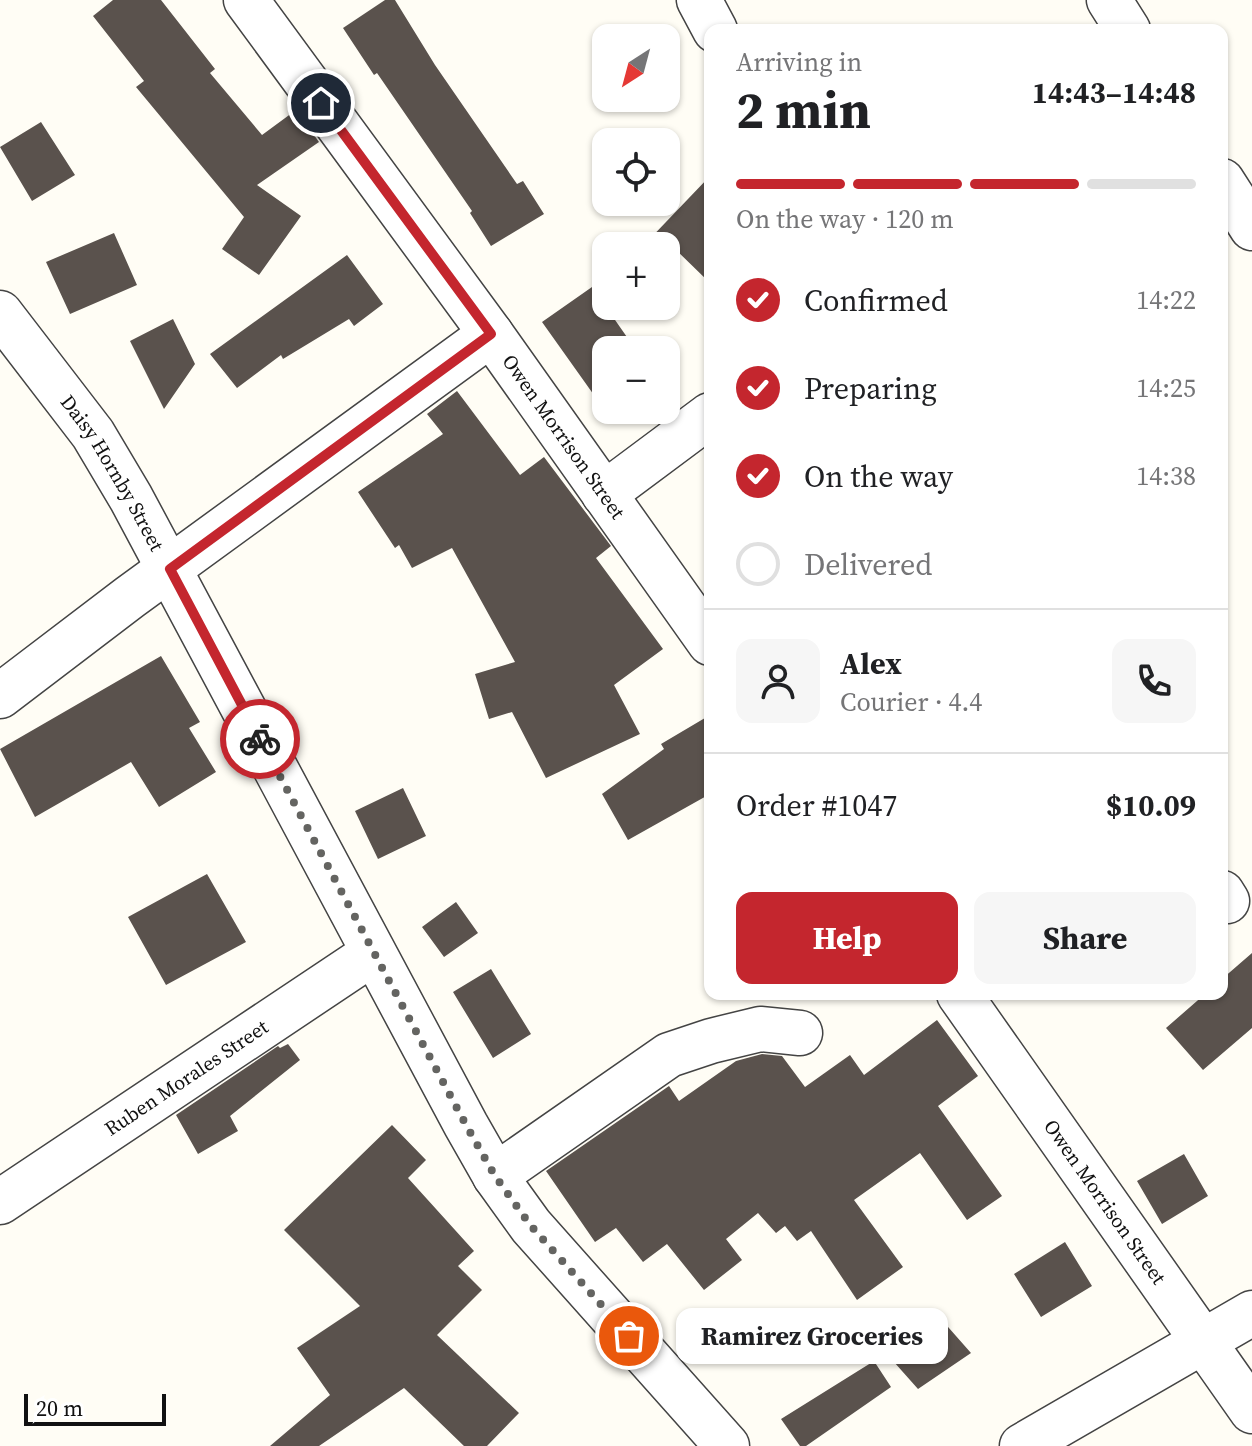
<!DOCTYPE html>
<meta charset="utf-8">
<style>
:root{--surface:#fff;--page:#f6f6f6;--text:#202124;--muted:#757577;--line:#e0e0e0;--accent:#c4262e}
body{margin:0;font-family:"Source Serif 4",serif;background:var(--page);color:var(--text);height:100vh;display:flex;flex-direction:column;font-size:30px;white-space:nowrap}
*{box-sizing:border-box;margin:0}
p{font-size:26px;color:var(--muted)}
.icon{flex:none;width:44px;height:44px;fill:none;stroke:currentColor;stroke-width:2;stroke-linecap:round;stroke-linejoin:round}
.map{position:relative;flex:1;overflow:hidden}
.panel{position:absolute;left:704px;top:24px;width:524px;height:976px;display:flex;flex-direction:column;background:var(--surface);border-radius:16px;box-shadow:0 2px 6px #0004}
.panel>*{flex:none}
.needle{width:52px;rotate:216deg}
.controls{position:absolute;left:592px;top:24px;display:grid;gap:16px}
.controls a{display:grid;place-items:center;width:88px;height:88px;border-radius:16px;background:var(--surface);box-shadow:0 2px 6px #0004;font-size:40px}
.scale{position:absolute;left:24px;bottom:20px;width:142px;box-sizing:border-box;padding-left:8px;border:4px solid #111;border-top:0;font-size:22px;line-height:28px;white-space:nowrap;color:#111;-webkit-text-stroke:6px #fff;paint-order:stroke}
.pin{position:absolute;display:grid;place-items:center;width:68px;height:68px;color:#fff;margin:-34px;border:4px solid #fff;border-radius:50%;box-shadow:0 2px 8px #0007}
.courier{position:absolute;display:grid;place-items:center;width:80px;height:80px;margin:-40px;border:6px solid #c4262e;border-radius:50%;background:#fff;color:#222;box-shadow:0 2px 10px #0007}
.bubble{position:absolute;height:56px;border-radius:16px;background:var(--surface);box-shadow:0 2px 6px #0004;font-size:26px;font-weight:700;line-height:56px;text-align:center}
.headline em{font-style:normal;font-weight:700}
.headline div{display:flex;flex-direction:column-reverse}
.headline{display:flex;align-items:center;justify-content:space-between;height:136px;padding:0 32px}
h1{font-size:52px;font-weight:700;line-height:60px}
.bar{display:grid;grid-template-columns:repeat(4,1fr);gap:12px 8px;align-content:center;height:96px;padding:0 32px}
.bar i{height:10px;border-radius:6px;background:var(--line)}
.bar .selected{background:var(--accent)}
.bar p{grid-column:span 4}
.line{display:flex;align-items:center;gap:20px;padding:0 32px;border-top:2px solid var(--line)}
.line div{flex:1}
.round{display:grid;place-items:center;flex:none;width:84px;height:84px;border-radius:16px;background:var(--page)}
ol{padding:0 32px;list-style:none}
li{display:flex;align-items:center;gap:24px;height:88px}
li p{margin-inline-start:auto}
li .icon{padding:8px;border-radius:50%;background:var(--accent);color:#fff;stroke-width:4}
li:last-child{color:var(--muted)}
li i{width:44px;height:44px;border:4px solid var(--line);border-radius:50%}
.primary-button{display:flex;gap:16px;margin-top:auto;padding:16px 32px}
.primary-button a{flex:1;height:92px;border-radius:16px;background:var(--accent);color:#fff;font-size:32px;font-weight:700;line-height:92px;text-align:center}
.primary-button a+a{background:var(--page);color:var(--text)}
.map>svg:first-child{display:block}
.building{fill:#5a524d}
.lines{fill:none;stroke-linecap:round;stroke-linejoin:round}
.minor-casing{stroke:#444;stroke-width:47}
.minor{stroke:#fff;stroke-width:44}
.done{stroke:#646461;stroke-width:8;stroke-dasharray:0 14.4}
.route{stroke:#c4262e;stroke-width:10}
.labels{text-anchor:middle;stroke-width:8;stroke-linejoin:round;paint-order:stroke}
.street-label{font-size:20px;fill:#111;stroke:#fff}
</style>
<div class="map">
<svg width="1252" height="1446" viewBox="0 0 1252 1446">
<rect width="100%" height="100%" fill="#fffdf5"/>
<path class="building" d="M 113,0 L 161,0 L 215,69 L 210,73 L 262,135 L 296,110 L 319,142 L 257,185 L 301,216 L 259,275 L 222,249 L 244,217 L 136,87 L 144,81 L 93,16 Z
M 385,0 L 395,0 L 435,65 L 517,184 L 523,181 L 544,214 L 491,246 L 470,213 L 472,211 L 377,73 L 374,75 L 343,28 Z
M 41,122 L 75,175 L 32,201 L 0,147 Z
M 710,176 L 710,283 L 672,246 L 643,246 Z
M 114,233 L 137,285 L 70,314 L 46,262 Z
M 347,255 L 383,304 L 354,326 L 349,319 L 283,359 L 281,355 L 237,388 L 210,354 Z
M 592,287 L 636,350 L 606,350 L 606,412 L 542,322 Z
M 173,319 L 195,364 L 164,409 L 130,341 Z
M 457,391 L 520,475 L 544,457 L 611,546 L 596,558 L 663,649 L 614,685 L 640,734 L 546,778 L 512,712 L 489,719 L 475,674 L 515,662 L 452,548 L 412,568 L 399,545 L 395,548 L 358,492 L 443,434 L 427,414 Z
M 161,656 L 200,722 L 189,728 L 216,772 L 159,807 L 131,762 L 35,817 L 0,749 Z
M 710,715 L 710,794 L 628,840 L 602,794 L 664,749 L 661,744 Z
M 403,788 L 426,836 L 378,859 L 355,811 Z
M 207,874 L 246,942 L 166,985 L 128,917 Z
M 456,902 L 478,933 L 444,957 L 422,927 Z
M 1252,953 L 1252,1028 L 1203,1070 L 1166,1028 L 1205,994 L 1222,994 L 1222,979 Z
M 491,969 L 531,1034 L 493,1058 L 453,992 Z
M 937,1020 L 978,1076 L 938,1106 L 1002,1196 L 967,1220 L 920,1153 L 854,1200 L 903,1267 L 857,1300 L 811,1231 L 797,1241 L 785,1226 L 776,1233 L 758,1213 L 726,1239 L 742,1260 L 704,1290 L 667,1244 L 643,1262 L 616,1228 L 595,1242 L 546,1171 L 669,1086 L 679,1101 L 736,1061 L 762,1054 L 782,1056 L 805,1087 L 850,1055 L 864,1075 Z
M 288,1044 L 300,1060 L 230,1116 L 238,1131 L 198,1154 L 176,1115 L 278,1046 L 280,1048 Z
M 392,1125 L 426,1160 L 408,1178 L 474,1251 L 458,1266 L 482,1290 L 437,1335 L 519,1413 L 487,1446 L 464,1446 L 404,1388 L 319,1446 L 270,1446 L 330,1395 L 297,1348 L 360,1306 L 284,1230 Z
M 1184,1154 L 1208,1196 L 1162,1224 L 1137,1181 Z
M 1065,1242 L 1092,1286 L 1041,1317 L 1014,1274 Z
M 941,1319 L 971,1353 L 918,1389 L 886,1353 Z
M 874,1361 L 891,1387 L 806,1446 L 800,1446 L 781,1419 Z"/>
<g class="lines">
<defs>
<g id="minor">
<path id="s1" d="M 246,0 L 491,334 L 710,643"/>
<path d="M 699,0 L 715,30"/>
<path d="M 1109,0 L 1128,30"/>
<path d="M 1222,181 L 1252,228"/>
<path id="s2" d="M 0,313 L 93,434 L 131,498 L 466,1125 L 495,1176 L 531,1226 L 727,1446"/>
<path d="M 604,494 L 710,415"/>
<path d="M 0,696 L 130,597 L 491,334"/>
<path d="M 1222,893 L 1227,901"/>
<path id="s3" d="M 959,994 L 1252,1411"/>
<path d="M 495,1176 L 669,1055 L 711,1041 L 760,1029 L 800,1033"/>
<path id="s4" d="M 0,1202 L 373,953"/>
<path d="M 1022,1446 L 1252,1313"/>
</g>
</defs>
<use href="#minor" class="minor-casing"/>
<use href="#minor" class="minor"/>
</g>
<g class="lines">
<path class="done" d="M 260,739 L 466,1125 L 495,1176 L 531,1226 L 629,1336"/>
<path class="route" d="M 260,739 L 170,569 L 491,334 L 321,103"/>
</g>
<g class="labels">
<g class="street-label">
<text dy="7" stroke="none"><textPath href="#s1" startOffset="540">Owen Morrison Street</textPath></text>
<text dy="7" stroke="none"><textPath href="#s2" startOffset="196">Daisy Hornby Street</textPath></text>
<text dy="7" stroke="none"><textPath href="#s4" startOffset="224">Ruben Morales Street</textPath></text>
<text dy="7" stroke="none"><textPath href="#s3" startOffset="254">Owen Morrison Street</textPath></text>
</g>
</g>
</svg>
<div class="controls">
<a><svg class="needle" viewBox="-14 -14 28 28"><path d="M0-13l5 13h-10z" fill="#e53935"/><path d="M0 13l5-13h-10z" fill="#757577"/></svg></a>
<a><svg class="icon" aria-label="locate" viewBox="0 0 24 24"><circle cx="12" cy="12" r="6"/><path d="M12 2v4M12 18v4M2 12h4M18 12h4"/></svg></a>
<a>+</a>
<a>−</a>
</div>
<div class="scale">20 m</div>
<div class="pin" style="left:629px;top:1336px;background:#ea580c"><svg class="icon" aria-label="bag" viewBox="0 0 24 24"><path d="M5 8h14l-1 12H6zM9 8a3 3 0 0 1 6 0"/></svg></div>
<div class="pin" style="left:321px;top:103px;background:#1f2937"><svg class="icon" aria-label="home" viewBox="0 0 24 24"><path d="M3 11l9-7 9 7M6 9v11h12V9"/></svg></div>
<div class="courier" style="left:260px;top:739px"><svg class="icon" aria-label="bike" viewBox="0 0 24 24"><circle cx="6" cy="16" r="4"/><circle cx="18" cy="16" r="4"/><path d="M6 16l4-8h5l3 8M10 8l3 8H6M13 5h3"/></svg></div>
<div class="bubble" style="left:676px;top:1308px;width:272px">Ramirez Groceries</div>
<section class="panel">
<div class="headline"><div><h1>2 min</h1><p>Arriving in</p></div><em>14:43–14:48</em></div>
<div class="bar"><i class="selected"></i><i class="selected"></i><i class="selected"></i><i></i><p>On the way · 120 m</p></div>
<ol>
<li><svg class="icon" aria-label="check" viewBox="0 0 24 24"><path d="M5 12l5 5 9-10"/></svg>Confirmed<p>14:22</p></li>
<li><svg class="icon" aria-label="check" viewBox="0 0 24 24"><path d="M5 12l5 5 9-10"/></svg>Preparing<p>14:25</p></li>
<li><svg class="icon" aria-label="check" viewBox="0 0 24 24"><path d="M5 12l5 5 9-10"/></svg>On the way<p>14:38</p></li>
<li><i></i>Delivered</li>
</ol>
<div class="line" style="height:144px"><a class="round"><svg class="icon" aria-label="person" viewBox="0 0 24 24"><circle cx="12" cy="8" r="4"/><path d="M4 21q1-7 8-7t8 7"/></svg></a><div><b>Alex</b><p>Courier · 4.4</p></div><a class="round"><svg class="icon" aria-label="phone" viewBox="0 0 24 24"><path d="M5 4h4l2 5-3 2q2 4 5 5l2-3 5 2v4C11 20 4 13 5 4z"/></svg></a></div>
<div class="line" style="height:104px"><div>Order #1047</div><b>$10.09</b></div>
<div class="primary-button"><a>Help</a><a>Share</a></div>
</section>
</div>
